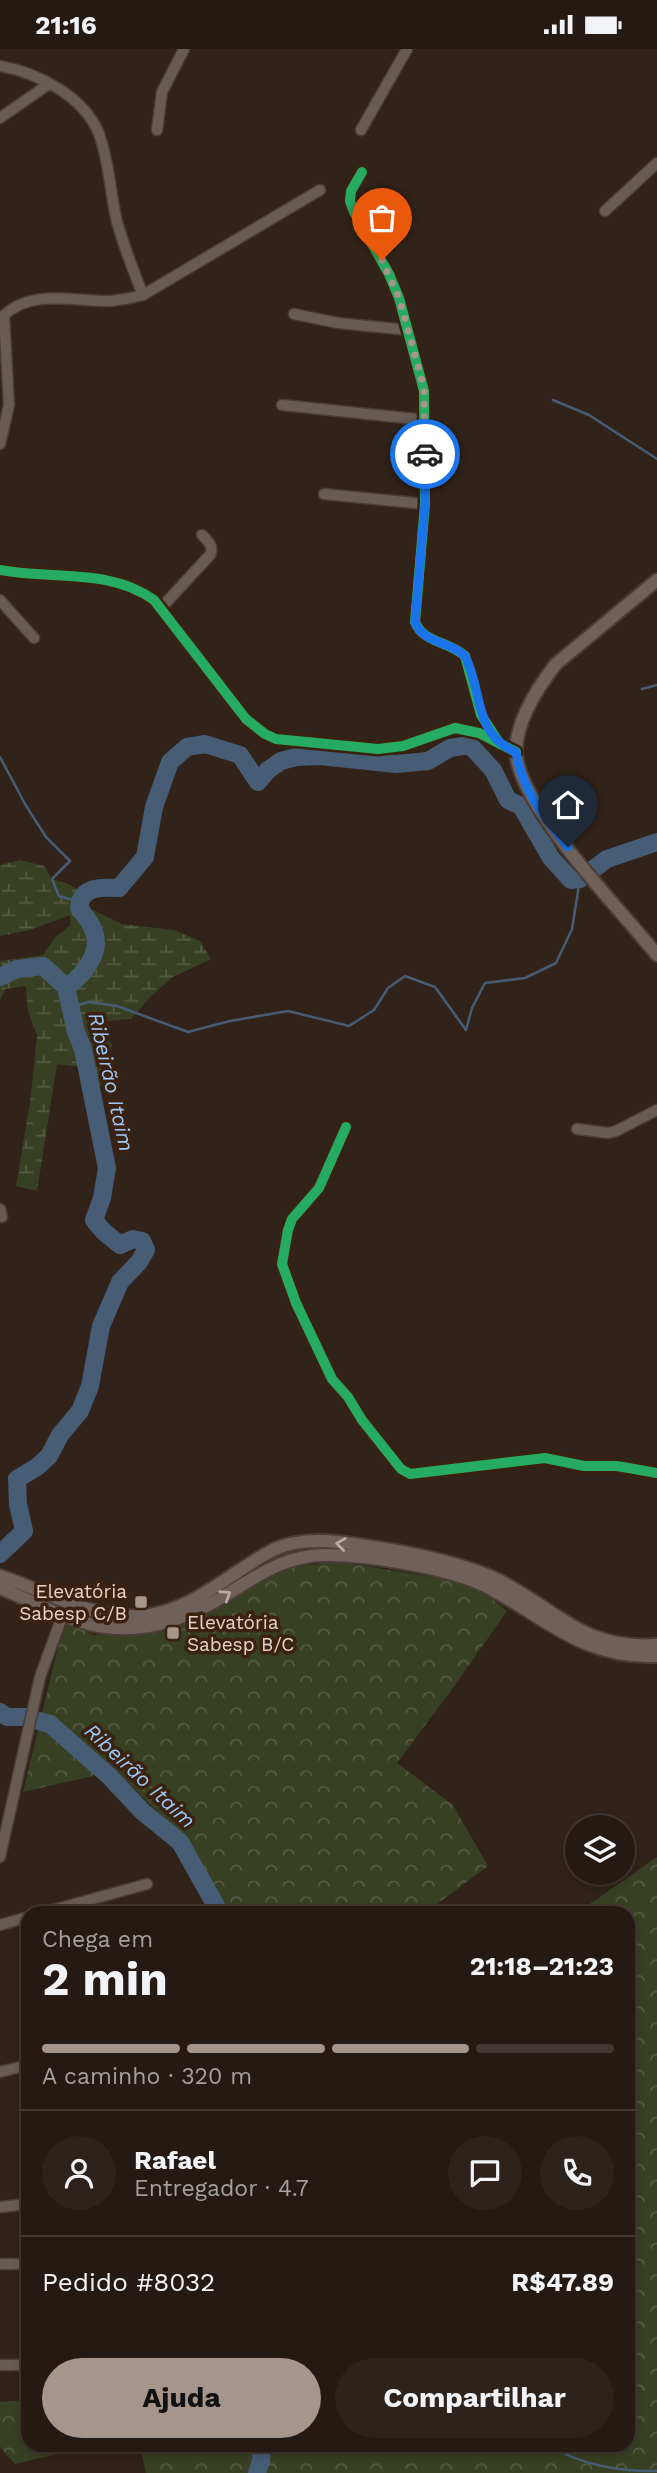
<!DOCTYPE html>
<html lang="pt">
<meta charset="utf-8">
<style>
:root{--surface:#251a13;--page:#2d231c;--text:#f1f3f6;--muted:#a3a1a0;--line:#423833;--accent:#a6958b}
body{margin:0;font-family:"Work Sans",sans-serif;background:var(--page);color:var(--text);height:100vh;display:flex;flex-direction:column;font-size:26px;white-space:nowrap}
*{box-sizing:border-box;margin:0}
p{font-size:23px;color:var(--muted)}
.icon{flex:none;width:38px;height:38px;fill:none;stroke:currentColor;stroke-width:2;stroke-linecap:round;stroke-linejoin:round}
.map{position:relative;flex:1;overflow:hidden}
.side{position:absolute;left:21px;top:1857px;width:614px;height:546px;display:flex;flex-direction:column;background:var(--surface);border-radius:21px;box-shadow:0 4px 10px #0003,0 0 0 2px var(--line)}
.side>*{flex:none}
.fabs{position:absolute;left:565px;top:1766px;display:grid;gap:14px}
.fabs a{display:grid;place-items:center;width:70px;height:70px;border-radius:50%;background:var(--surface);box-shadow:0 4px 10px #0003,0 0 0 2px var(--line);font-size:35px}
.pin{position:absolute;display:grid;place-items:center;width:60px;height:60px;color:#fff;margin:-72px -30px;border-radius:50% 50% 50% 0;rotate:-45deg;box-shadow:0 0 7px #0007}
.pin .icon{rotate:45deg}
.courier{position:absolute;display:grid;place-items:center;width:70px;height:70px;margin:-35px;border:5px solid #1a73e8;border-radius:50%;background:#fff;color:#222;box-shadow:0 2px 9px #0007}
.overview em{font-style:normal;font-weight:700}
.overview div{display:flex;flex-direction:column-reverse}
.overview{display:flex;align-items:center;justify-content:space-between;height:119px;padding:0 21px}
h1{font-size:46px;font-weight:700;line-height:52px}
.bar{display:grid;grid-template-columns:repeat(4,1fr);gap:10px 7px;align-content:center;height:84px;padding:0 21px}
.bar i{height:9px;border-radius:5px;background:var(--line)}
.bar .active{background:var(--accent)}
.bar p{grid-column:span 4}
.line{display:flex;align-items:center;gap:18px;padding:0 21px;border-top:2px solid var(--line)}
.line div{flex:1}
.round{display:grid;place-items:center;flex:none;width:74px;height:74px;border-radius:37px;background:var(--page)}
.button{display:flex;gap:14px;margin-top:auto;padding:14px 21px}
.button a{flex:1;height:80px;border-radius:42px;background:var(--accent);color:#111;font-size:28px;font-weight:700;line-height:80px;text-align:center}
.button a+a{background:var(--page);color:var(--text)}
.status{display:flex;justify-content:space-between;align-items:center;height:49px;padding:0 35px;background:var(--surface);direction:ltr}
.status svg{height:19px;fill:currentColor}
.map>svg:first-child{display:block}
.forest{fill:url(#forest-crowns)}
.wetland{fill:url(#wetland-marsh)}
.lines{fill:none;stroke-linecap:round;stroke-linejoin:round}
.stream{stroke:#475d76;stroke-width:2.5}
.river{stroke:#475d76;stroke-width:18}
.minor-casing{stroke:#493d36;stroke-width:13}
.major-casing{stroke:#493d36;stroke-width:16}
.minor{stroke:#675c54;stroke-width:10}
.major{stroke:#70605a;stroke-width:12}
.cycleway-casing{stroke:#3b210f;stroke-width:15}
.cycleway{stroke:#26ab63;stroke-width:10}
.oneway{stroke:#bcaba2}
.done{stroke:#a6958b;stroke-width:7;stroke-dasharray:0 12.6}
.route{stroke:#1a73e8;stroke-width:9}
.poi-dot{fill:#a6958b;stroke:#3b210f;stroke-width:2.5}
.labels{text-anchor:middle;stroke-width:7;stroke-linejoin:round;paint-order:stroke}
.poi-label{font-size:19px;fill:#e5d3c8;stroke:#3b210f;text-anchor:end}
.water-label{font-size:21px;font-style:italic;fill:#9cc9fa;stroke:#3b210f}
</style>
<div class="status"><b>21:16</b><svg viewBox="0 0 49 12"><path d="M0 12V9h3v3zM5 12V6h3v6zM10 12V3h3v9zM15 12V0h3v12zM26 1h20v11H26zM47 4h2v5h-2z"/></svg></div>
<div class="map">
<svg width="657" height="2424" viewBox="0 0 657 2424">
<defs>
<pattern id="forest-crowns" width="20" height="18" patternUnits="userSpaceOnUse" patternTransform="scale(1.75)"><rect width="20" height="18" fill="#384023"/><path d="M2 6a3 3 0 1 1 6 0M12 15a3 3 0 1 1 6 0" fill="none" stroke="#555b41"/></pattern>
<pattern id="wetland-marsh" width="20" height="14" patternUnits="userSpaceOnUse" patternTransform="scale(1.75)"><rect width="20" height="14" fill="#384023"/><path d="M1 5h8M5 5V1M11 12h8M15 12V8" fill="none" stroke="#555b41"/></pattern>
</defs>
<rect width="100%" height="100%" fill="#312319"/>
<path class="forest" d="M 325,1514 L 348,1514 L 461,1533 L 488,1547 L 507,1562 L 450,1643 L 397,1714 L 453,1756 L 488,1817 L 425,1864 L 227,1864 L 184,1789 L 110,1716 L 93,1727 L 23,1743 L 58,1598 L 67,1573 L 94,1586 L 164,1582 L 202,1568 L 282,1519 Z
M 657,1808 L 657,2424 L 146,2424 L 140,2396 L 628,2396 L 628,1864 L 577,1864 Z
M 28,2351 L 28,2396 L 94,2396 L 15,2415 L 0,2398 L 0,2353 Z"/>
<path class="wetland" d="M 20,811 L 44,817 L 52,830 L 68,835 L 85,844 L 91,860 L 122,875 L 174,881 L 200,892 L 211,910 L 173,928 L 150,948 L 131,970 L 108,972 L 98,979 L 112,996 L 107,1025 L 98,1042 L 80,1018 L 57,1015 L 37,1142 L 16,1137 L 30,1054 L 37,986 L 28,962 L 26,937 L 5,940 L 0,951 L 0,912 L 43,906 L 55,888 L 70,877 L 70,866 L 30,881 L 0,887 L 0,816 Z"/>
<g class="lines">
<path class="stream" d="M 553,351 L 589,366 L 657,410
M 642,640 L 657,636
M 0,708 L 25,755 L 46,788 L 70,812 L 52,830 L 59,847 L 80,853
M 71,958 L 89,953 L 117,957 L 188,983 L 230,972 L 288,962 L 349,977 L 374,961 L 388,939 L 405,927 L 435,938 L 466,981 L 472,959 L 485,934 L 525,929 L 556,914 L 572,880 L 580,830
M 550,2396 C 578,2416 623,2423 657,2422"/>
<path class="river" d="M 0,928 L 17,920 L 43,917 L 66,938 C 85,926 104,901 92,878 C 89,871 83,865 79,859 C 81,837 101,838 119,839 L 145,808 L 154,758 L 170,713 L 187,698 L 205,695 L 240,706 L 258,733 L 268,721 L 281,712 L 296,708 L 320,707 L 396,715 L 428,712 L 450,699 L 470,696 L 493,721 L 508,751 L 521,757 L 551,809 L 571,831 L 580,830 L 607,810 L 657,793
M 0,1505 L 24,1482 L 18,1455 L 17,1430 L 37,1418 L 49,1407 L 60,1386 L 80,1362 L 90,1337 L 101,1277 L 120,1233 L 139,1213 L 146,1201 L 142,1192 L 133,1190 L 120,1196 L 103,1182 L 94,1171 L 102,1149 L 107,1119 L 83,1000 L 76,983 L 66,938
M 0,1663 L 7,1668 L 28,1668
M 39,1672 L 50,1675 L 109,1727 L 143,1763 L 180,1793 L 220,1864
M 257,2424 L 261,2412 L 262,2396"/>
<defs>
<path id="minor" d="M 0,17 C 38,24 84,47 99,85 C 109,112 110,141 116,169 C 123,196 133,221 143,246
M 0,69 L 49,35
M 157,81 L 162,43 L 184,0
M 361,81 L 407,0
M 362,123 L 351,142 L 350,152 L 354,163 L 389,225 L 399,249 L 424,342 L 425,455 L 415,573 C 423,594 449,592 465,607 L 481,666 L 500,695
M 605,162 L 657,114
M 294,265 L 338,274 L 408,281
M 0,271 C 26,238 75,253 110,252 C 121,251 132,249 143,246 L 320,141
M 282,356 L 425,371
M 0,395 L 9,356 L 4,266
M 324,445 L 425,455
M 0,521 C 52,531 109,519 154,551 L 246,670 L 265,685 L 276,690 L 378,700 L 403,697 L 455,679 L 479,684 L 516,703
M 0,551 L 34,589
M 161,559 L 210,506 C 214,497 208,492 202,486
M 346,1078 L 319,1139 L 292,1170 L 288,1181 L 282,1215 L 296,1254 L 332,1330 L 348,1348 L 362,1371 L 401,1420 L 410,1425 L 545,1409 L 584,1417 L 617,1417 L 657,1424
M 577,1080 L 608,1084 L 616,1082 L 657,1061
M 0,1160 L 2,1168
M 0,1808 L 40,1628 L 63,1565
M 42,1864 L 147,1835
M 0,1876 L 28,1868
M 0,2023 L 28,2016
M 0,2158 L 28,2155
M 0,2215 L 28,2215
M 0,2316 L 28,2316"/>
<path id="major" d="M 657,531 L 556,615 C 538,638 517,671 516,701 C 515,754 622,862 657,906
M 0,1527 C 46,1542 93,1571 143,1567 C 194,1562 231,1522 275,1500 C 293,1492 318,1491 338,1493 C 385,1499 456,1511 498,1531 C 558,1561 582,1601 657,1596
M 0,1539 C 29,1551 69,1572 99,1577 C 150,1586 193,1567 234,1541 C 264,1522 292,1505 327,1506 C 368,1506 447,1519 483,1536 C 545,1567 581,1610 657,1607"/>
</defs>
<use href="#minor" class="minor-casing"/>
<use href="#major" class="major-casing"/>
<use href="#minor" class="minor"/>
<use href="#major" class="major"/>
<defs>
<path id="cycleway" d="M 362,123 L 351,142 L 350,152 L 354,163 L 389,225 L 399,249 L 424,342 L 425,455 L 415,573 C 423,594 449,592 465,607 L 481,666 L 500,695
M 0,521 C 52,531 109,519 154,551 L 246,670 L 265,685 L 276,690 L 378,700 L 403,697 L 455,679 L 479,684 L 516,703
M 346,1078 L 319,1139 L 292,1170 L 288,1181 L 282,1215 L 296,1254 L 332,1330 L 348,1348 L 362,1371 L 401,1420 L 410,1425 L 545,1409 L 584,1417 L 617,1417 L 657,1424"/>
</defs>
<use href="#cycleway" class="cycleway-casing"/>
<use href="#cycleway" class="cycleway"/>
</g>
<defs><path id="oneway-chevron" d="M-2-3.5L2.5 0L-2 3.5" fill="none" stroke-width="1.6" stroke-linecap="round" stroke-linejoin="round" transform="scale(1.75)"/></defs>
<g class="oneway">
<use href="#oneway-chevron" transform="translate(341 1495) rotate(-173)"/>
<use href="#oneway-chevron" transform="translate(226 1546) rotate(-32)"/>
</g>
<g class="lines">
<path class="done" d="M 382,211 L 399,249 L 421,328 L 424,342 L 425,405"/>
<path class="route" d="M 425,405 L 425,455 L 415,573 C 423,595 450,592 465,607 C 483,641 473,686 516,703 C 522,741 544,768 568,798"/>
</g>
<g class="poi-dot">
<rect x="134" y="1546" width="14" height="14" rx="3.5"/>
<rect x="166" y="1577" width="14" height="14" rx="3.5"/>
</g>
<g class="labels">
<g class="poi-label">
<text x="127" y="1549">Elevatória<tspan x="127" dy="22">Sabesp C/B</tspan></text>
<text x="187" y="1580" text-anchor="start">Elevatória<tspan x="187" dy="22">Sabesp B/C</tspan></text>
</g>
<g class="water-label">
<text transform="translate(111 1033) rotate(77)" y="7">Ribeirão Itaim</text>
<text transform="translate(140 1727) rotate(43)" y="7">Ribeirão Itaim</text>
</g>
</g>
</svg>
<div class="fabs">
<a><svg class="icon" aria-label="layers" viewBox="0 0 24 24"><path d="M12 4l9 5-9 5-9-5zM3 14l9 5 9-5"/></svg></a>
</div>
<div class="pin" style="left:382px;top:211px;background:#ea580c"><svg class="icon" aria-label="bag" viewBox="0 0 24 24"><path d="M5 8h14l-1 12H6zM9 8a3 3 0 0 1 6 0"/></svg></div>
<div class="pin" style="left:568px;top:798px;background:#1f2937"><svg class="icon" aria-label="home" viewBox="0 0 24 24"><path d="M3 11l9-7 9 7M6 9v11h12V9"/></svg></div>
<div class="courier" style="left:425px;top:405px"><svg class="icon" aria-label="car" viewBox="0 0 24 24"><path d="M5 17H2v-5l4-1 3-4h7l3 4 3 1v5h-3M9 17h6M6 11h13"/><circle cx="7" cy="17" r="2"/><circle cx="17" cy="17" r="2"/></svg></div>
<section class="side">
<div class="overview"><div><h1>2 min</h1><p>Chega em</p></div><em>21:18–21:23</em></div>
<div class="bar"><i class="active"></i><i class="active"></i><i class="active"></i><i></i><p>A caminho · 320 m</p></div>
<div class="line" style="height:126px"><a class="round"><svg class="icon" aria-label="person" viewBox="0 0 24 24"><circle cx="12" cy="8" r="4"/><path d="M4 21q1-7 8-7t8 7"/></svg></a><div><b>Rafael</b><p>Entregador · 4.7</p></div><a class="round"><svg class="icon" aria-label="chat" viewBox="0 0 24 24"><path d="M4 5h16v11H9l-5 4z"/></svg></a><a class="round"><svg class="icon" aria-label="phone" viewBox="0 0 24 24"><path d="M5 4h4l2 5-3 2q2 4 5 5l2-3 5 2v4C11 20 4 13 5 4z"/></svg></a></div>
<div class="line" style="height:91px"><div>Pedido #8032</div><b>R$47.89</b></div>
<div class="button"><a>Ajuda</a><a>Compartilhar</a></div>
</section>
</div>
